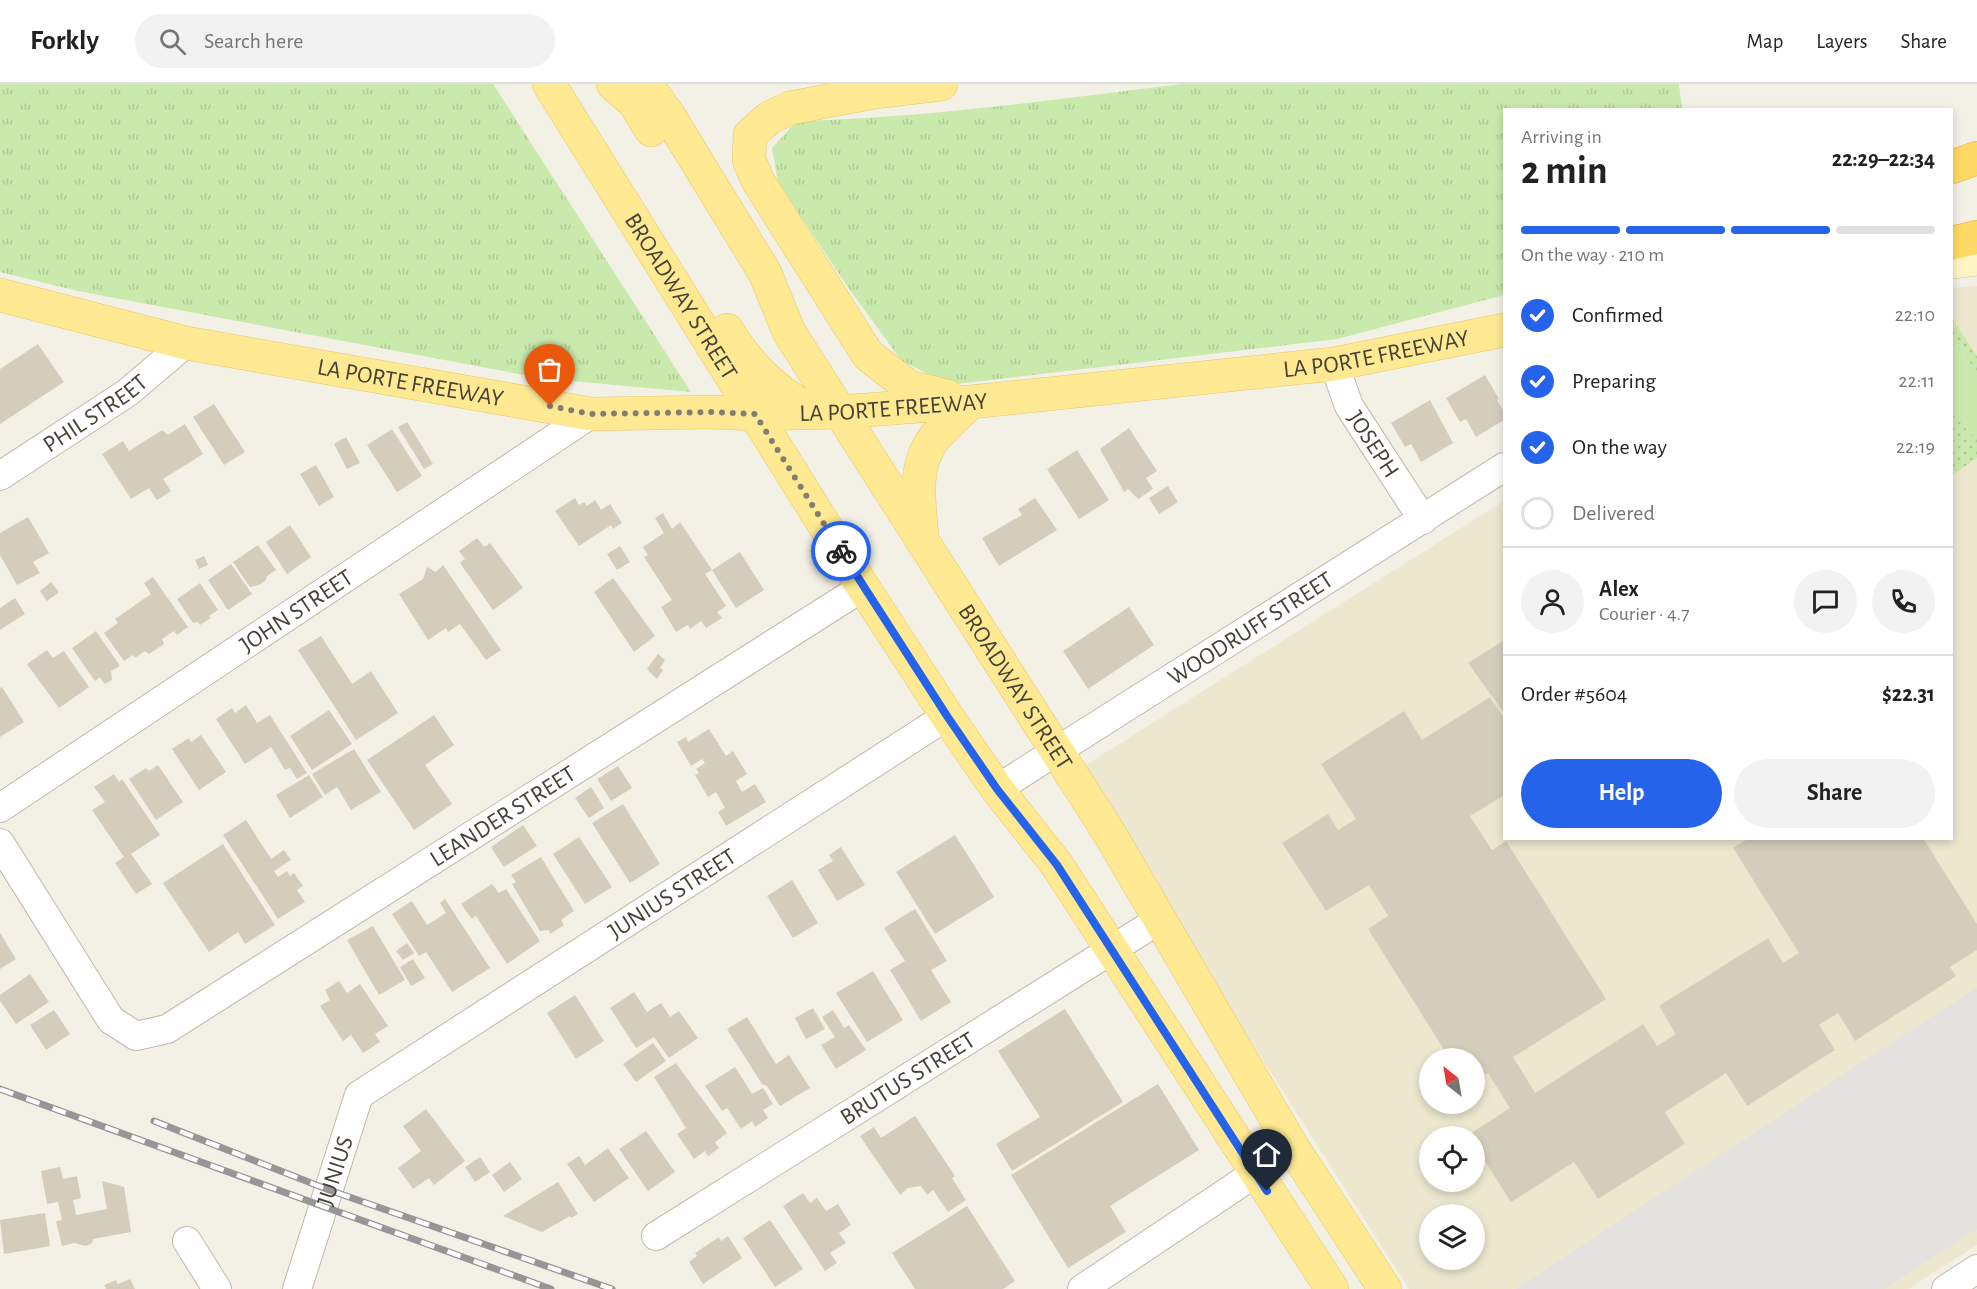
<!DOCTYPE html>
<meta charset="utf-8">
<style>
:root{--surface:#fff;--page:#f2f2f2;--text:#222;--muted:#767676;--line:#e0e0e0;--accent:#2563eb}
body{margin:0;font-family:"Alegreya Sans",sans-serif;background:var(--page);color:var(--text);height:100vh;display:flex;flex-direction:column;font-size:22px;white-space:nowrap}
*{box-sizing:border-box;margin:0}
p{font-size:20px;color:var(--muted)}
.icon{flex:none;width:33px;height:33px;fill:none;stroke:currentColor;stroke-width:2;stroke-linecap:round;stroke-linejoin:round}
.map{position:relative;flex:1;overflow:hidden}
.details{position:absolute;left:1503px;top:24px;width:450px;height:732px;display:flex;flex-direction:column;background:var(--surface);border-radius:0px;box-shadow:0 3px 9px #0003}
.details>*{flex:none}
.needle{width:39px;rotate:329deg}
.controls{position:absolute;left:1419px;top:964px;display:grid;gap:12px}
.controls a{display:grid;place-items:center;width:66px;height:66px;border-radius:50%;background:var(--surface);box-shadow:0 3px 9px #0003;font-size:30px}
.pin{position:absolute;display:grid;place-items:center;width:51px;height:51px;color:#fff;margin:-62px -26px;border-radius:50% 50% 50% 0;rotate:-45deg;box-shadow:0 0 6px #0007}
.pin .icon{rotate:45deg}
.courier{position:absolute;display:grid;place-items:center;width:60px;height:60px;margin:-30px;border:4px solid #2563eb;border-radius:50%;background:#fff;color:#222;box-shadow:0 2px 8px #0007}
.headline em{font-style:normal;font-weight:600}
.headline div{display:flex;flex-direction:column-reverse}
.headline{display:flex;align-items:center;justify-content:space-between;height:102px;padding:0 18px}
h1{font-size:39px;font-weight:600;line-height:45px}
.bar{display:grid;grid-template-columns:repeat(4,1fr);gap:9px 6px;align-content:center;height:72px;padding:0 18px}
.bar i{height:8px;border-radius:4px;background:var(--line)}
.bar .on{background:var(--accent)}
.bar p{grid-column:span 4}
.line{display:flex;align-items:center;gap:15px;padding:0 18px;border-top:2px solid var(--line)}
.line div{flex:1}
.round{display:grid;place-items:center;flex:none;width:63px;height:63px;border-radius:32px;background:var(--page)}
ol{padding:0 18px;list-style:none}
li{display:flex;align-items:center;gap:18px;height:66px}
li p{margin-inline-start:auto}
li .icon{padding:6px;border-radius:50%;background:var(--accent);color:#fff;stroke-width:4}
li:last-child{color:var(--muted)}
li i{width:33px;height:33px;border:3px solid var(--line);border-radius:50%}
.primary-button{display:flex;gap:12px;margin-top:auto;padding:12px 18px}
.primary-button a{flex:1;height:69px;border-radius:36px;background:var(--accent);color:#fff;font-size:24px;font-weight:600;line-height:69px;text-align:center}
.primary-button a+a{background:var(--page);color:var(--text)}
header{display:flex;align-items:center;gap:36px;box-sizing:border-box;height:84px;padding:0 30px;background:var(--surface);border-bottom:2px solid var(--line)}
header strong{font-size:28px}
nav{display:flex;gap:33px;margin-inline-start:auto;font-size:21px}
.search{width:420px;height:54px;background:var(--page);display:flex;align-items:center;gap:15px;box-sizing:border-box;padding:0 21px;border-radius:33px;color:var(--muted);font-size:22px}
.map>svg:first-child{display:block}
.education{fill:#ede7cf;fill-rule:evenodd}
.grass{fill:url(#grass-tufts)}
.park{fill:url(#park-dots)}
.pitch{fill:#c9e9ad}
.parking{fill:#e4e2de}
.building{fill:#d5cdbb}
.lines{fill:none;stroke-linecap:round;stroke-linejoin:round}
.street-casing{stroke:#bfb9a8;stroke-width:30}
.secondary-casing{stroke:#d5c894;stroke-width:34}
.primary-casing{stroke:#e6c861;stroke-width:34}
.highway-casing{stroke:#e1ae32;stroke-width:34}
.street{stroke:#fff;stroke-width:28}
.secondary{stroke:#fff5c4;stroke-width:33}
.primary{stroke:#ffe993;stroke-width:33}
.highway{stroke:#ffd865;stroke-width:33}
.rail-casing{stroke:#969696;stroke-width:7}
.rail{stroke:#fff;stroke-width:4.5;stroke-dasharray:14;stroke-linecap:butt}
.done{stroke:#837e73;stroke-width:6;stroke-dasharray:0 10.8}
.route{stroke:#2563eb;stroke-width:8}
.labels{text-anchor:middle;stroke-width:4.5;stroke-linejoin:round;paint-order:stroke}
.street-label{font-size:24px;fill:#464135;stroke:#fff}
</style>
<header>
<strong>Forkly</strong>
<div class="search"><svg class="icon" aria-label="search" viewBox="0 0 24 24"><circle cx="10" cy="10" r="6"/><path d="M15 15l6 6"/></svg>Search here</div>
<nav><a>Map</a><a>Layers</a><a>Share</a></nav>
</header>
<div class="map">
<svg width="1977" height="1205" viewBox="0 0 1977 1205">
<defs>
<pattern id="grass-tufts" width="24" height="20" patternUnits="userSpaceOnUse" patternTransform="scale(1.5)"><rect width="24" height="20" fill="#c9e9ad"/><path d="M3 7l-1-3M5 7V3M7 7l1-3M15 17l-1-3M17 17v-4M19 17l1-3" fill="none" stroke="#aec995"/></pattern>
<pattern id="park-dots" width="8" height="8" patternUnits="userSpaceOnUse" patternTransform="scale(1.5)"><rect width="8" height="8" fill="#c9e9ad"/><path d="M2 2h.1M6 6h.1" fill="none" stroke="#aec995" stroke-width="1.8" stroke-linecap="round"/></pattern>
</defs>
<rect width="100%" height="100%" fill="#f3f0e6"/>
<path class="education" d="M 1977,202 L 1977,1161 L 1908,1205 L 1409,1205 L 1078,686 L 1504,417 L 1504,754 L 1952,754 L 1952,204 ZM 1430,975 L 1474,975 L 1474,1020 L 1430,1020 ZM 1430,1053 L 1474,1053 L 1474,1098 L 1430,1098 ZM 1430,1131 L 1474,1131 L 1474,1176 L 1430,1176 Z"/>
<path class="grass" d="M 0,0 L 493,0 L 691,308 L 540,294 L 78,207 L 0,188 Z
M 1183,0 L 1679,0 L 1682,25 L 1504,26 L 1504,211 L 1337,255 L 948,301 L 901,276 L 847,202 L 778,98 L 772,64 L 797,37 C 927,34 1055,15 1183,0 Z"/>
<path class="park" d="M 1952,234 L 1977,272 L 1977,374 L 1952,391 Z"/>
<path class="pitch" d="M 1957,258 L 1977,289 L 1977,348 L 1970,352 L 1952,323 L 1952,262 Z"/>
<path class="parking" d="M 1977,903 L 1977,1145 L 1885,1205 L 1515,1205 Z"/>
<path class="building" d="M 38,260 L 64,298 L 0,340 L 0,285 Z
M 1485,291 L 1499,315 L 1497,316 L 1504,328 L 1504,336 L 1476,353 L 1466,335 L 1460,338 L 1446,314 Z
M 1430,316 L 1453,359 L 1421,378 L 1411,360 L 1405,363 L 1391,339 Z
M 214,320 L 245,368 L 224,381 L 193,333 Z
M 407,338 L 433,380 L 424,385 L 398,343 Z
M 185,340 L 203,370 L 163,395 L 171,407 L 157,416 L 149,404 L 131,415 L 102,370 L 123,357 L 129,367 L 162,346 L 168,351 Z
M 1129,344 L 1157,387 L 1146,394 L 1153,405 L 1138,415 L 1128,405 L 1124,408 L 1100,365 Z
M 392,345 L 422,392 L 397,408 L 367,361 Z
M 346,353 L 360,379 L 347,385 L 334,360 Z
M 1077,366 L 1109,416 L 1079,435 L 1047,385 Z
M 316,381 L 334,413 L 319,422 L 300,390 Z
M 1168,402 L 1178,418 L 1159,430 L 1149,414 Z
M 575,414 L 579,421 L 584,418 L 587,422 L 595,416 L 601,426 L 610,420 L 622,439 L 613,445 L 611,441 L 579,462 L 555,427 Z
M 1035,414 L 1057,446 L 999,482 L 982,454 L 1022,431 L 1018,425 Z
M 663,429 L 672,445 L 680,438 L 712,486 L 740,468 L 764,506 L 736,524 L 712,486 L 705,490 L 726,522 L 717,528 L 722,534 L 706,544 L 701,537 L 690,545 L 688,541 L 676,548 L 661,523 L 672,516 L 644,473 L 648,471 L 643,463 L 664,449 L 655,434 Z
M 28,433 L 49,469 L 33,478 L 40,489 L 17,501 L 0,471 L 0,449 Z
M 290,441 L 311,473 L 287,490 L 266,458 Z
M 477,454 L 484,463 L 490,459 L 523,504 L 493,526 L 460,479 L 465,475 L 459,467 Z
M 258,461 L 276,486 L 267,492 L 266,496 L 259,501 L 250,503 L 233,478 Z
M 620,462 L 630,478 L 617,486 L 607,470 Z
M 204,472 L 208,481 L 199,485 L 195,476 Z
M 231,480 L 252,510 L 228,526 L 208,496 Z
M 443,481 L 501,566 L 486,576 L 460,540 L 448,548 L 446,544 L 428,556 L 399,510 L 423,495 L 427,483 L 436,488 Z
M 153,493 L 188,543 L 177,551 L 174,547 L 162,555 L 164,560 L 149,570 L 145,567 L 135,574 L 133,571 L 124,577 L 104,549 L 118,539 L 115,535 L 151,510 L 144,499 Z
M 613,494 L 655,552 L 634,568 L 594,508 Z
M 51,498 L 59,508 L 47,517 L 40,507 Z
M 200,499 L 218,526 L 209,532 L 211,534 L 200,541 L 198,538 L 193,539 L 177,515 Z
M 15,514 L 25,530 L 0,546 L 0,524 Z
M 1129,523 L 1154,561 L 1088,605 L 1063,567 Z
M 96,547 L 120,582 L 111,587 L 112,596 L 105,600 L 100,593 L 95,597 L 72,564 Z
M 321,552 L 352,600 L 371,587 L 398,629 L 356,656 L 298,566 Z
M 1504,556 L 1504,629 L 1468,579 Z
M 47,566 L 53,574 L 64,567 L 89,603 L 59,624 L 27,580 Z
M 658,570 L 665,576 L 660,584 L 663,586 L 657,595 L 647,585 Z
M 2,603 L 24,638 L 0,653 L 0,604 Z
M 1490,613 L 1504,634 L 1504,711 L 1470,732 L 1492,766 L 1506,757 L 1606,915 L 1513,973 L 1535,1009 L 1643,940 L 1657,962 L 1676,950 L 1659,922 L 1768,854 L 1783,879 L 1799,869 L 1733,764 L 1749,754 L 1923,754 L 1977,840 L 1977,866 L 1950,883 L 1956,892 L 1855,957 L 1838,929 L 1819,941 L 1835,966 L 1747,1022 L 1726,989 L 1665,1028 L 1685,1060 L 1598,1115 L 1574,1078 L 1511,1118 L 1474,1060 L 1474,1053 L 1470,1053 L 1468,1051 L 1510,1024 L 1488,989 L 1474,998 L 1474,975 L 1450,975 L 1368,845 L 1388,832 L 1369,801 L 1326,827 L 1282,759 L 1328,730 L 1338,746 L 1356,735 L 1321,680 L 1404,627 L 1422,656 Z
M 246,621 L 257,639 L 270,631 L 307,689 L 297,695 L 290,684 L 285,686 L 271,663 L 245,680 L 216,635 L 232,624 L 235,629 Z
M 329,626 L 352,660 L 312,686 L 290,652 Z
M 434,631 L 454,661 L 425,681 L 452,720 L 414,746 L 367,676 Z
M 709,645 L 726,672 L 733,667 L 747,690 L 736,697 L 742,708 L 755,700 L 766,718 L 726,742 L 718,728 L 725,724 L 716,708 L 708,713 L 695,691 L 699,689 L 696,685 L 705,679 L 702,675 L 691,682 L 677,658 L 686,653 L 688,658 Z
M 201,651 L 226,688 L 199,706 L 172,665 L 189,654 L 191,658 Z
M 354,665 L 381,708 L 351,726 L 337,703 L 325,711 L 312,690 Z
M 158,681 L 183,718 L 156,736 L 129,695 L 146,684 L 149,687 Z
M 618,682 L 632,704 L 611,717 L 597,695 Z
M 114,690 L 119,698 L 122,695 L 160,751 L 131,770 L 152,800 L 136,810 L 115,779 L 124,773 L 92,726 L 105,718 L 94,703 Z
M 309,691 L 323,713 L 290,734 L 276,711 Z
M 591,703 L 604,724 L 589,734 L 575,714 Z
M 623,720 L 660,780 L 630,799 L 592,739 Z
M 246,736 L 271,775 L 284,766 L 291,776 L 274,787 L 278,793 L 287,787 L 290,792 L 294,789 L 303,802 L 297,806 L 305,818 L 278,835 L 223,751 Z
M 523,741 L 537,762 L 504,783 L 491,763 Z
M 955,751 L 994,813 L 935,850 L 896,788 Z
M 579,753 L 612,803 L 585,820 L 553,770 Z
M 223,760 L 275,841 L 245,860 L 238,848 L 209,868 L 163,799 Z
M 841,763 L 865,801 L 837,817 L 818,786 L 833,777 L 829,771 Z
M 541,773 L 574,827 L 561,836 L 564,841 L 550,850 L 549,846 L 540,847 L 512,800 L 516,798 L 511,791 Z
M 792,796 L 818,839 L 793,854 L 767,812 Z
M 492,800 L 499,809 L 506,805 L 540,857 L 507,880 L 476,832 L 472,835 L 461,820 Z
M 445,815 L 490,884 L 452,908 L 426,868 L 419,872 L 392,830 L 412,817 L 427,841 L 446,829 L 440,819 Z
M 915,825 L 947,877 L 931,886 L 951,918 L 921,937 L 890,886 L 905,877 L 884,844 Z
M 373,842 L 405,896 L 379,911 L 347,856 Z
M 0,849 L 16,875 L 0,885 Z
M 407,859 L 414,869 L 403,876 L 396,867 Z
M 413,875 L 425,894 L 411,902 L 400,883 Z
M 873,887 L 903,936 L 867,958 L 836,909 Z
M 30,890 L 49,918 L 16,940 L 0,917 L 0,911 Z
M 339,897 L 347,909 L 360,900 L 388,942 L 375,950 L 380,958 L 363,969 L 351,951 L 343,957 L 320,922 L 330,916 L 325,906 Z
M 634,908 L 647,928 L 661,919 L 670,933 L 679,927 L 698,954 L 669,974 L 654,953 L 636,964 L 610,924 Z
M 575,911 L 604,957 L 576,975 L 547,929 Z
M 813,924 L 825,945 L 806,955 L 795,934 Z
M 1065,925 L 1123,1018 L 1012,1087 L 996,1060 L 1040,1033 L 998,967 Z
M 54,926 L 70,950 L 46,966 L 30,941 Z
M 833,926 L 844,944 L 849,941 L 866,966 L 836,985 L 821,961 L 835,953 L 822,933 Z
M 747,933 L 776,980 L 789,971 L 810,1004 L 780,1022 L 767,1002 L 762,1000 L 727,945 Z
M 653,959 L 666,977 L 636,998 L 623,980 Z
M 676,979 L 727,1049 L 715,1058 L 719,1064 L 708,1072 L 705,1067 L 694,1075 L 677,1050 L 686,1044 L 654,993 Z
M 735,983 L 752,1010 L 763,1004 L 773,1020 L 763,1026 L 768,1034 L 755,1043 L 752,1037 L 741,1045 L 727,1024 L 722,1027 L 705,1002 Z
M 1158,1000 L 1199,1066 L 1110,1122 L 1126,1148 L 1068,1184 L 1011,1091 Z
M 426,1025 L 465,1077 L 434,1101 L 429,1094 L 413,1105 L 398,1084 L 421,1067 L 403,1042 Z
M 915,1032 L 955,1092 L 952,1094 L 966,1116 L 948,1128 L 933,1106 L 927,1111 L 921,1102 L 908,1104 L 900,1111 L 860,1052 L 874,1043 L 881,1054 Z
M 646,1047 L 675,1088 L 648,1107 L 619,1065 Z
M 608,1064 L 629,1094 L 594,1118 L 567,1080 L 579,1072 L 585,1081 Z
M 480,1073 L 490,1088 L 475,1098 L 465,1083 Z
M 510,1078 L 522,1095 L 504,1108 L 492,1091 Z
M 60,1083 L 63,1095 L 77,1092 L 81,1114 L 73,1116 L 76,1131 L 107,1125 L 102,1097 L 124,1103 L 131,1148 L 93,1155 L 92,1159 L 86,1162 L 74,1159 L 62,1162 L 56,1137 L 62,1136 L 58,1118 L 47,1120 L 41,1087 Z
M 558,1098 L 578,1130 L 571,1134 L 570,1132 L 542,1148 L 503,1132 Z
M 803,1109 L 810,1119 L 817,1114 L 826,1127 L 838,1120 L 851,1141 L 839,1149 L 846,1159 L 830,1169 L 837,1179 L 825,1187 L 783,1122 Z
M 967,1122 L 1015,1197 L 1003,1205 L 915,1205 L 892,1169 Z
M 45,1129 L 50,1162 L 4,1170 L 0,1136 Z
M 770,1136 L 803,1185 L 775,1203 L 743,1154 Z
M 728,1152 L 742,1174 L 703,1200 L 689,1178 L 697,1172 L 695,1169 L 719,1153 L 721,1157 Z
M 130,1195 L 135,1205 L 106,1205 L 104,1201 L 116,1196 L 118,1200 Z"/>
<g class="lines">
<defs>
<g id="street">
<path id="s1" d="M 1334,280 L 1349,322 L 1423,436"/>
<path id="s2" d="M 0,392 L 127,309 L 186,259"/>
<path id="s3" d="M 997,705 L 1504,383"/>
<path id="s4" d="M 0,724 L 591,330"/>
<path id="s5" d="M 0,759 L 111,936 L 136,952 L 167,945 L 863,503"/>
<path id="s6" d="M 656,1152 L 1159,836"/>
<path d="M 187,1157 L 217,1205"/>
<path id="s7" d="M 297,1205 L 359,1011 L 947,632"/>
<path d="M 1082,1205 L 1293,1064"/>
<path d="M 1946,1205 L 1977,1185"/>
</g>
<path id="secondary" d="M 1952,178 L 1977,175"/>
<g id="primary">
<path id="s8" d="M 549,0 L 863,503 L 947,632 L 997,705 L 1057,781 L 1332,1205"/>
<path d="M 613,0 L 634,18 L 651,46"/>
<path id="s9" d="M 646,0 L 667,29 L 765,189 L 789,248 L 1111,752 L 1293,1064 L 1385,1205"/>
<path d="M 941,0 L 875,8 L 790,24 L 769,34 L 750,51 L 749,76 L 758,97 L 868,271 L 909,303 L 947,312"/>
<path id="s10" d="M 0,211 L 186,259 L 591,330 L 713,328 L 755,330 L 840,328 L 971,318 L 1334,280 L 1504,246"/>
<path d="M 727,246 C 753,287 772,303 812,329"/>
<path d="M 922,453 C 920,423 913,390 929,362 C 936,349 959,330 971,318"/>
</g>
<path id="highway" d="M 1952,83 L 1977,74
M 1952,159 L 1977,153"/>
</defs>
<use href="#street" class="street-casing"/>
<use href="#secondary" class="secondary-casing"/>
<use href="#primary" class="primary-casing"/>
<use href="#highway" class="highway-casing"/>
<use href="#street" class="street"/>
<use href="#secondary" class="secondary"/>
<use href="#primary" class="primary"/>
<use href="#highway" class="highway"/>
<defs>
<path id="rail" d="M 0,1005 L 551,1205
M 154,1037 L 329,1106 L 612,1205"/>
</defs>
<use href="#rail" class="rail-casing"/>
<use href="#rail" class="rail"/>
</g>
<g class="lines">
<path class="done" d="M 550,322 L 591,330 L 713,328 L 755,330 L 841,467"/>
<path class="route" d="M 841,467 L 947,632 L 997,705 L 1057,781 L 1267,1107"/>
</g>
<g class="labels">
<g class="street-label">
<text dy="8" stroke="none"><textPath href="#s8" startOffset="250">BROADWAY STREET</textPath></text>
<text dy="8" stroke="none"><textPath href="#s10" startOffset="1392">LA PORTE FREEWAY</textPath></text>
<text dy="8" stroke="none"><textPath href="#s10" startOffset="420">LA PORTE FREEWAY</textPath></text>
<text dy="8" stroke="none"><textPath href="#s10" startOffset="906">LA PORTE FREEWAY</textPath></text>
<text dy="8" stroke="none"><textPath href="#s2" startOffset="114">PHIL STREET</textPath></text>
<text dy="8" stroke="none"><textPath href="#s1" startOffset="90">JOSEPH</textPath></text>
<text dy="8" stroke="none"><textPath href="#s4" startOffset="356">JOHN STREET</textPath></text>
<text dy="8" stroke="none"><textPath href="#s3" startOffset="300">WOODRUFF STREET</textPath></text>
<text dy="8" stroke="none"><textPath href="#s9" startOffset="708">BROADWAY STREET</textPath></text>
<text dy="8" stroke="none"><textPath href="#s5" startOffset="668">LEANDER STREET</textPath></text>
<text dy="8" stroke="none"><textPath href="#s7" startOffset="576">JUNIUS STREET</textPath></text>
<text dy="8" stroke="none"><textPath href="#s6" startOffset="297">BRUTUS STREET</textPath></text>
<text dy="8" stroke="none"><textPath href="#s7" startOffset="124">JUNIUS</textPath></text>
</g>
</g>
</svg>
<div class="controls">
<a><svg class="needle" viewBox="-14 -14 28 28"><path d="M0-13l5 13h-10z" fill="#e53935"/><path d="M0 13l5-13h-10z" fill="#767676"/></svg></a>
<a><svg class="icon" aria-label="locate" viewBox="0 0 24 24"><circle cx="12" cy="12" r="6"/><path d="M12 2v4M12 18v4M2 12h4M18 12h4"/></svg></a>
<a><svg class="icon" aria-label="layers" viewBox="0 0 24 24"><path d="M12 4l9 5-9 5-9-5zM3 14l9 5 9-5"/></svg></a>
</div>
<div class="pin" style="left:550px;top:322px;background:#ea580c"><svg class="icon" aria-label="bag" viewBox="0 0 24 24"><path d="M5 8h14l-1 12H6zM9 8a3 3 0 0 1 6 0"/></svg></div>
<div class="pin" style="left:1267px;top:1107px;background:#1f2937"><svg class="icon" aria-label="home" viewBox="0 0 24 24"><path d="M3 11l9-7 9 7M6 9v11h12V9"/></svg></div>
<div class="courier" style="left:841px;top:467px"><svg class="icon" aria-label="bike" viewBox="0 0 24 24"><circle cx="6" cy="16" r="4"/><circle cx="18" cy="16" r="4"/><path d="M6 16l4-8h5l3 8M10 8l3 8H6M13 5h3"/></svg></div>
<section class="details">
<div class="headline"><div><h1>2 min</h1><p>Arriving in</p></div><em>22:29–22:34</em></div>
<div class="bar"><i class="on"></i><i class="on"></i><i class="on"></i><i></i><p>On the way · 210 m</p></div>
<ol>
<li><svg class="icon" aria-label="check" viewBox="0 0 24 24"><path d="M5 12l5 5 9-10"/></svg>Confirmed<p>22:10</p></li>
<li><svg class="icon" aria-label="check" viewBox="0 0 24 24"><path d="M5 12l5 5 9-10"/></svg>Preparing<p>22:11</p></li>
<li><svg class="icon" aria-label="check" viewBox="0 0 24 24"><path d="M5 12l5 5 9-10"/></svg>On the way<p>22:19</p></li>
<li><i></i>Delivered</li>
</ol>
<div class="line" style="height:108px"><a class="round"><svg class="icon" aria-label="person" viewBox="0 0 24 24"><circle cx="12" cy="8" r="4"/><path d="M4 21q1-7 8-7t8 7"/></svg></a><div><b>Alex</b><p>Courier · 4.7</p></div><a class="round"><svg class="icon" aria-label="chat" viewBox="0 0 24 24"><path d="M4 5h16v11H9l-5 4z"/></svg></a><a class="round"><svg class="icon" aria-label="phone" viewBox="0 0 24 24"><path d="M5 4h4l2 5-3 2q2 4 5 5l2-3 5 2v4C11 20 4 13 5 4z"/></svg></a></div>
<div class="line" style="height:78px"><div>Order #5604</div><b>$22.31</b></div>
<div class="primary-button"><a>Help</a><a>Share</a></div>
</section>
</div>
